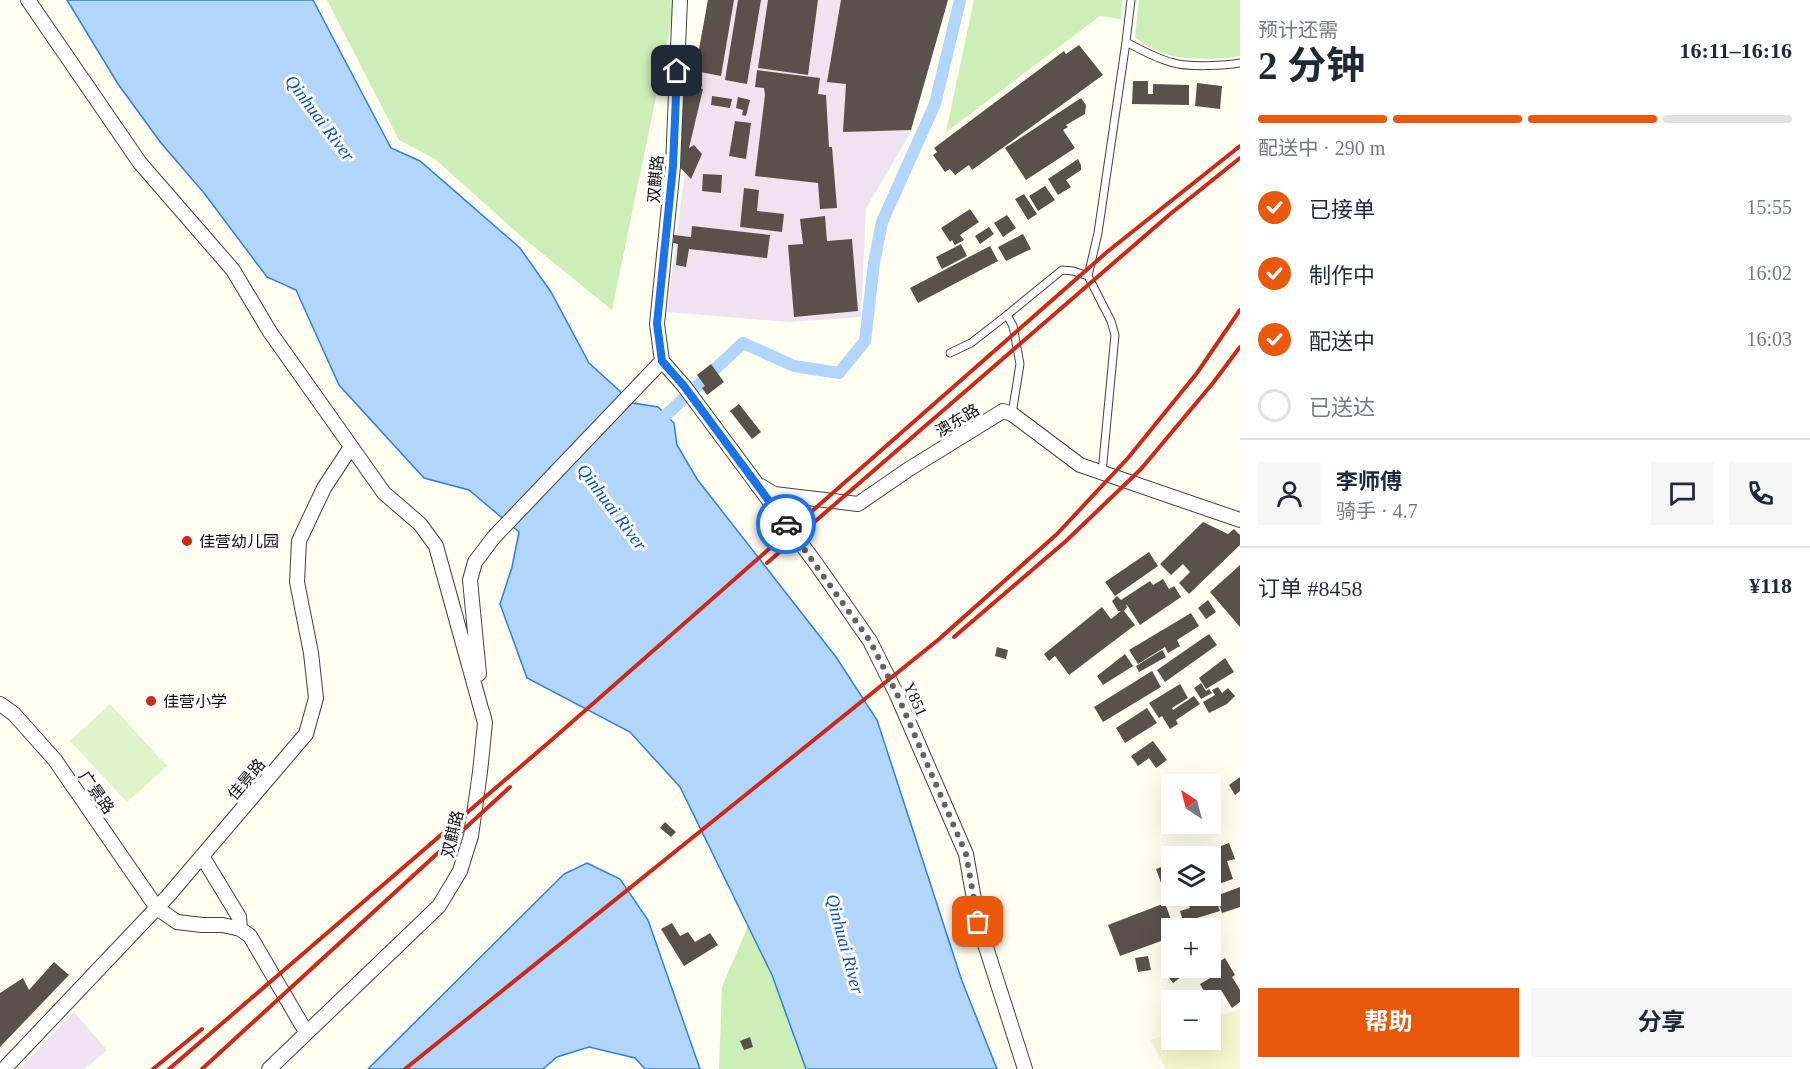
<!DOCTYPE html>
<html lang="zh">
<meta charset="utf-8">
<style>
:root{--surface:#fff;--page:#f6f6f7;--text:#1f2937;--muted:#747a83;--line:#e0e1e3;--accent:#ea580c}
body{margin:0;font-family:"Times New Roman","Noto Sans SC",serif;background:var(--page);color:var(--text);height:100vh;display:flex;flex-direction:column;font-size:22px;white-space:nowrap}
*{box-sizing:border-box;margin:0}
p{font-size:20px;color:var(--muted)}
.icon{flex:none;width:33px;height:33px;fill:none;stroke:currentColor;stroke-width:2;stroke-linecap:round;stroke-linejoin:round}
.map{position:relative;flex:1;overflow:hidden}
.sheet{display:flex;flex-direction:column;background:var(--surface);width:570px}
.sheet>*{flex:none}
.needle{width:39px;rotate:324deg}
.buttons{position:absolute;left:1161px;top:774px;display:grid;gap:12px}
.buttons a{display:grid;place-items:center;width:60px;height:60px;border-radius:0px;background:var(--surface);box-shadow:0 6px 24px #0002;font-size:30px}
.pin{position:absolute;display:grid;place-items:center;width:51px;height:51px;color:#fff;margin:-26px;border-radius:12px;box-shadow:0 3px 9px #0006}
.courier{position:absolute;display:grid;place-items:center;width:60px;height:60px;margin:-30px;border:4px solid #1a73e8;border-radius:50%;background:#fff;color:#222;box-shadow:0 2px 8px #0007}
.head em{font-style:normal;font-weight:700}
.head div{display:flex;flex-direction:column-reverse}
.head{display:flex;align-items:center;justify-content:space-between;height:102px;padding:0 18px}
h1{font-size:39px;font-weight:700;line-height:45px}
.bar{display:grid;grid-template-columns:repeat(4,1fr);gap:9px 6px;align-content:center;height:72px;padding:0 18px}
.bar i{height:8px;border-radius:4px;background:var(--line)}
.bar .on{background:var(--accent)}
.bar p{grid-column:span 4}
.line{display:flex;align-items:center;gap:15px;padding:0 18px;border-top:2px solid var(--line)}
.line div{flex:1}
.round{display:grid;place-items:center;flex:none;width:63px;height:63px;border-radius:0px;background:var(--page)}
ol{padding:0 18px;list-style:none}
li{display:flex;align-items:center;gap:18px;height:66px}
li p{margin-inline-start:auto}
li .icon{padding:6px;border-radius:50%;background:var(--accent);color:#fff;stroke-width:4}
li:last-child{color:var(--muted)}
li i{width:33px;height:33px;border:3px solid var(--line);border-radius:50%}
.button{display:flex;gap:12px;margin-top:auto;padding:12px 18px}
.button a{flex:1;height:69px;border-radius:0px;background:var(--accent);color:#fff;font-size:24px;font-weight:700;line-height:69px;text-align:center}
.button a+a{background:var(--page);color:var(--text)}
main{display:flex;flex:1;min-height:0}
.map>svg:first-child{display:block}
.industrial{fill:#eee3ee}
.farmland{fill:#f6f8ce}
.green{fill:#cceeb7}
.pitch{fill:#dff4c9}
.water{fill:#b1d5fb;stroke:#317fd9;stroke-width:1.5}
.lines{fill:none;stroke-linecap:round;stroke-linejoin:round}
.canal{stroke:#b1d5fb;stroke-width:12}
.building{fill:#59524a}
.lane-casing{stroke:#424242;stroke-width:9}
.street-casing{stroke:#424242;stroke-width:16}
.lane{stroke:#fff;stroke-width:7}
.street{stroke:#fff;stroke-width:14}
.rail{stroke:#cd291a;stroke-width:4}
.done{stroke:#63635e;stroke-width:6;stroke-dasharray:0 10.8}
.route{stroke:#1a73e8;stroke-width:8}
.poi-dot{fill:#cd291a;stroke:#fff;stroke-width:2}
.labels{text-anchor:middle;stroke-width:6;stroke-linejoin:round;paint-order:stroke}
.street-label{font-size:16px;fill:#0f0f0f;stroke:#fff}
.poi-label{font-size:16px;fill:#0f0f0f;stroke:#fff;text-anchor:start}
.water-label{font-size:18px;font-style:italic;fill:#0c51ad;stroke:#fff}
</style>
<main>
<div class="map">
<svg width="1240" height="1069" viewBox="0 0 1240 1069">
<rect width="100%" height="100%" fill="#fffef1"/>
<path class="industrial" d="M 707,0 L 948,0 L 911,132 L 866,208 L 861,317 L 790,322 L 667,312 Z
M 74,1012 L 107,1050 L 85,1069 L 20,1069 Z"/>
<path class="farmland" d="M 1240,1009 L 1240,1069 L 1166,1069 L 1150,1040 L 1171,1033 L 1172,1040 L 1210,1040 L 1211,1019 Z"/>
<path class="green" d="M 327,0 L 676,0 L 612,310 L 522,237 L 435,159 L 399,140 Z
M 974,0 L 1122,0 L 1121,19 L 1100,16 L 946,132 Z
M 1139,0 L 1240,0 L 1240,56 C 1221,60 1197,59 1178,57 C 1163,55 1146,46 1135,37 Z
M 748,926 L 776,984 L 809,1069 L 719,1069 L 722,987 Z"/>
<path class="pitch" d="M 110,704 L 167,766 L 127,802 L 70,741 Z"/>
<path class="water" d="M 67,0 L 313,0 L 391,148 L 420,161 L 520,248 L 551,292 L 589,363 L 633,403 L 658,407 L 674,423 L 677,445 L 697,479 L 836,657 L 877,720 L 962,981 L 997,1069 L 806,1069 L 772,975 L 680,787 L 630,732 L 527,678 L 500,604 L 512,567 L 519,532 L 469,490 L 424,478 L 339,385 L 296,290 L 267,277 L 204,193 L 161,143 L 118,84 Z
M 587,863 L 620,879 L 648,920 L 700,1069 L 645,1069 L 635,1058 L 589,1047 L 557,1057 L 543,1069 L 368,1069 L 564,874 Z"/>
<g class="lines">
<path class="canal" d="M 666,415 L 743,343 L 794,366 L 839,373 L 865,341 L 874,263 L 882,222 L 935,104 L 960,0"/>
</g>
<path class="building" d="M 708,0 L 734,0 L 721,76 L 695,71 Z
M 738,0 L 761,0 L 747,84 L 725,80 Z
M 768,0 L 818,0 L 808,75 L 758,68 Z
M 841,0 L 948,0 L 911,130 L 843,132 L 846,84 L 827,82 Z
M 1079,45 L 1103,75 L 972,170 L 969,165 L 955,175 L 950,169 L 945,172 L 933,155 L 937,152 L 934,148 L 1064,51 L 1066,54 Z
M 757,70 L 820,78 L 818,94 L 826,95 L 829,147 L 832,147 L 837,208 L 820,209 L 818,183 L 755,176 L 765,95 L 764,88 L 755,87 Z
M 1133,81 L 1148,81 L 1148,94 L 1153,94 L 1153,84 L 1189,85 L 1189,105 L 1132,104 Z
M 1197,83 L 1222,86 L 1220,109 L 1195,106 Z
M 686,85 L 703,89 L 689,148 L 694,145 L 702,154 L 691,179 L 673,160 Z
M 712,96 L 732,99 L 730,108 L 711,105 Z
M 738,97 L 750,100 L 746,116 L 742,115 L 743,110 L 736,108 Z
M 1081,98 L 1086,105 L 1085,114 L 1066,125 L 1068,127 L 1063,130 L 1075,148 L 1026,180 L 1005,148 Z
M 735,121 L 751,123 L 746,159 L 729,156 Z
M 1078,159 L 1081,165 L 1081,170 L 1066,180 L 1071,187 L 1058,195 L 1048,179 Z
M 703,174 L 722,175 L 721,193 L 702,191 Z
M 1045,186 L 1055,200 L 1038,211 L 1029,196 Z
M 744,188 L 759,190 L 757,211 L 784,214 L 782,232 L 740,227 Z
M 1024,194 L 1037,214 L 1028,220 L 1015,199 Z
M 970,209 L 979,222 L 960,235 L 964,240 L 955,245 L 952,240 L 950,242 L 941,228 Z
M 1007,215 L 1016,228 L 1003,237 L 994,223 Z
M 825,216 L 827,241 L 852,239 L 858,311 L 794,317 L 788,245 L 803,244 L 800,219 Z
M 692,226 L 770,235 L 767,258 L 689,249 L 686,267 L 676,265 L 678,244 L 673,243 L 674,235 L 691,237 Z
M 989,227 L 994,234 L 980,244 L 975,236 Z
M 1023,234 L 1031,249 L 1006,261 L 998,247 Z
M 961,244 L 967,256 L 942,269 L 936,257 Z
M 990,246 L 998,261 L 918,303 L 910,288 Z
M 711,364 L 724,382 L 707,395 L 702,388 L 705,386 L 697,375 Z
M 739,404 L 761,432 L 752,439 L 730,411 Z
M 1203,522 L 1228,534 L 1234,529 L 1240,535 L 1240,545 L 1189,594 L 1179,583 L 1190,572 L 1183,564 L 1171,575 L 1160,564 Z
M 1149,552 L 1158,566 L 1115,596 L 1105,582 Z
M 1240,565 L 1240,627 L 1210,592 Z
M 1163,579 L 1169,589 L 1174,586 L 1181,597 L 1140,625 L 1127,605 L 1126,605 L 1127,607 L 1124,611 L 1135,625 L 1069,675 L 1055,656 L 1049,661 L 1044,654 L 1102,607 L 1111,619 L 1121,611 L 1118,611 L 1112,601 L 1117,596 L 1121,600 L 1150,581 L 1153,585 Z
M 1208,600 L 1216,612 L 1206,619 L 1198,608 Z
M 1191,613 L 1199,626 L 1177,640 L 1180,646 L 1168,653 L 1165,647 L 1138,664 L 1129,650 Z
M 1209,634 L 1217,645 L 1165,682 L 1157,670 Z
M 997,647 L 1008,650 L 1006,659 L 995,656 Z
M 1162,650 L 1166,657 L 1139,672 L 1136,666 Z
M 1125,654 L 1133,666 L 1103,685 L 1097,676 Z
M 1225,658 L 1234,672 L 1206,689 L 1199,678 Z
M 1152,671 L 1161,687 L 1103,722 L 1094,707 Z
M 1201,683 L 1206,691 L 1209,689 L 1212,693 L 1201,699 L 1194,688 Z
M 1180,684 L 1188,698 L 1172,708 L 1173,710 L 1194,696 L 1200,704 L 1176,720 L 1178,724 L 1170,729 L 1162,716 L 1159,718 L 1149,703 Z
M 1218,687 L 1222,693 L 1228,688 L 1235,696 L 1227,704 L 1209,713 L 1203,702 L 1215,695 L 1212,690 Z
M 1147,708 L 1157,723 L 1125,743 L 1116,728 Z
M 1153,741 L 1167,760 L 1156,768 L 1149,758 L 1138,766 L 1131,756 Z
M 1240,777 L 1240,791 L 1235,795 L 1229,785 Z
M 665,822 L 676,832 L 671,837 L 660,828 Z
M 1229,843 L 1235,859 L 1227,861 L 1233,879 L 1210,887 L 1210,856 L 1193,856 Z
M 1172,863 L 1172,884 L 1163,888 L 1156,869 Z
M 1240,887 L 1240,907 L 1222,913 L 1216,896 Z
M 1214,894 L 1220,911 L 1197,918 L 1199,924 L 1185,928 L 1180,911 L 1190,908 L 1188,903 Z
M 1165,903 L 1174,928 L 1172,928 L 1172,937 L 1120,956 L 1108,925 Z
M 672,923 L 680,936 L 688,932 L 695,942 L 710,933 L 718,945 L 684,966 L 661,929 Z
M 1148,956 L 1151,970 L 1138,972 L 1135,958 Z
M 1225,958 L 1235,975 L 1232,977 L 1240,990 L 1240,1002 L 1232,1008 L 1221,990 L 1208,998 L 1200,984 L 1212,977 L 1207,969 Z
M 54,962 L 69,975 L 0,1047 L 0,993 L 23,978 L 29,990 Z
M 1172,965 L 1172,968 L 1193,968 L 1173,983 L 1164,971 Z
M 1199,990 L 1205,999 L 1182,1000 Z
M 750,1037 L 753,1047 L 744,1050 L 740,1041 Z"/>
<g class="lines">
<defs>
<path id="lane" d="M 1131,0 L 1126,42 C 1141,50 1157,59 1174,63 C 1186,67 1227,66 1240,63
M 950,353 L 971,343 L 1007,315
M 1012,414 L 1020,364 L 1013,326 L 1007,315 L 1062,270 L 1073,271 L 1088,276
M 1102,473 L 1115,335 L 1111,321 L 1088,276 L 1098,233 L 1126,42"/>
<path id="street" d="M 28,0 L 140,163 L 233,270 L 270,332 L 384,493 L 420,524 L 436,546 L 485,723
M 662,361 L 684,386 L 817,565 L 870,641 L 897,695 L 966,854 L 978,922 L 1025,1069
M 662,361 L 657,324 L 673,166 L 680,0
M 761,486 L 774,494 L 858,504 L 909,469 L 1003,411 L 1012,414 L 1080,465 L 1240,520
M 479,674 L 470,580 L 475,562 L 494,537 L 662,361
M 0,704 L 14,714 L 55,760 L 157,908 L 177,922 L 202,925 L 223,925 L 240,929 L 250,936 L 306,1032
M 202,856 L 239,917 L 240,929
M 4,1069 L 168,896 L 306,734 L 316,698 L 311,653 L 297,582 L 299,541 L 324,488 L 351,447
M 269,1069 L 439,906 L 460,871 L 471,836 L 480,772 L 485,723 L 483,714"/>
</defs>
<use href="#lane" class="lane-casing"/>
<use href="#street" class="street-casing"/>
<use href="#lane" class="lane"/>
<use href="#street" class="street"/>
<path class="rail" d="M 767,563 L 1169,215 L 1240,158
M 954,637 L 1066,541 L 1141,469 L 1213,383 L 1240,347
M 153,1069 L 202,1029
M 169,1069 L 555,737 L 1107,252 L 1240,146
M 202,1069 L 510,787
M 405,1069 L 938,640 L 1057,534 L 1128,458 L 1197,373 L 1240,310"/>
</g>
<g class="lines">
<path class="done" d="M 786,524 L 870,641 L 897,694 L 966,854 L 978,922"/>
<path class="route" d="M 677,71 L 673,166 L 657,324 L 662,361 L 684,386 L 786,524"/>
</g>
<g class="poi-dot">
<circle cx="187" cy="541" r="6"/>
<circle cx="151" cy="701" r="6"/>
</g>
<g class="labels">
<g class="street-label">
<text transform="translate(655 179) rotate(-85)" y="6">双麒路</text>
<text transform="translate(957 420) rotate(-31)" y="6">澳东路</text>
<text transform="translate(916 699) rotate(66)" y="6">Y851</text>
<text transform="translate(246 779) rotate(-50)" y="6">佳景路</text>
<text transform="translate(97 792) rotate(55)" y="6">广景路</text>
<text transform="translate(452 834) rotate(-77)" y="6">双麒路</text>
</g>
<g class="poi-label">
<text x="199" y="547">佳营幼儿园</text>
<text x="163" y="707">佳营小学</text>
</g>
<g class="water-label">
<text transform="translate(320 118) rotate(53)" y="6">Qinhuai River</text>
<text transform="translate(612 507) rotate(53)" y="6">Qinhuai River</text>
<text transform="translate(845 944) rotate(75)" y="6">Qinhuai River</text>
</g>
</g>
</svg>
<div class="buttons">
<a><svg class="needle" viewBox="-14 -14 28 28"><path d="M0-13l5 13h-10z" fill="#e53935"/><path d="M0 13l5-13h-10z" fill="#747a83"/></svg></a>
<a><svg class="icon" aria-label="layers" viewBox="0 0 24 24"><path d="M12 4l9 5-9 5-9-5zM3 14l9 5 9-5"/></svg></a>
<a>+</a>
<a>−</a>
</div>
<div class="pin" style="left:978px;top:922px;background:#ea580c"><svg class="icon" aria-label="bag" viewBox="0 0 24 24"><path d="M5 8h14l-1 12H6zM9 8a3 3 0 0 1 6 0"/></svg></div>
<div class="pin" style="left:677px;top:71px;background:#1f2937"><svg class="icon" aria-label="home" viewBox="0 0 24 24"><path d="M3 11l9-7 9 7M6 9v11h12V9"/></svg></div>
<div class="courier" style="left:786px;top:524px"><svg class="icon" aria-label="car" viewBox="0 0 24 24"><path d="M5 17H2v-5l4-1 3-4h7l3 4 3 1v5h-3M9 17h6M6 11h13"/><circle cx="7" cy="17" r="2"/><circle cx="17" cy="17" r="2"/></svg></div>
</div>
<section class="sheet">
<div class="head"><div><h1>2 分钟</h1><p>预计还需</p></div><em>16:11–16:16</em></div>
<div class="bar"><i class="on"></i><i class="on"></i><i class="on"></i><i></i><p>配送中 · 290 m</p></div>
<ol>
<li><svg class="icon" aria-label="check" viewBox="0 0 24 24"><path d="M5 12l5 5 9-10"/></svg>已接单<p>15:55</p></li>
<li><svg class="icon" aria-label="check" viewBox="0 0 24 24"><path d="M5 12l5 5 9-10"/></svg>制作中<p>16:02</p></li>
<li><svg class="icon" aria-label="check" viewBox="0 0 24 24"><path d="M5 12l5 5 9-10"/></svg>配送中<p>16:03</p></li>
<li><i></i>已送达</li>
</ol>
<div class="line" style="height:108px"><a class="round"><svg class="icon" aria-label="person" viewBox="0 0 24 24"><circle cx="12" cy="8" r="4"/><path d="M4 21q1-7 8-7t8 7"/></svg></a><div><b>李师傅</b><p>骑手 · 4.7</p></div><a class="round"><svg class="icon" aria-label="chat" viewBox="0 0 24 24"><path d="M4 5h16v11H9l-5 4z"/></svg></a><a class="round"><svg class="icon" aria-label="phone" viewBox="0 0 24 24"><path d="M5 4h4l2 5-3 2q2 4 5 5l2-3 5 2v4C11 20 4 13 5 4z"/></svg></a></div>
<div class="line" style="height:78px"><div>订单 #8458</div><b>¥118</b></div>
<div class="button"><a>帮助</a><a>分享</a></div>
</section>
</main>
